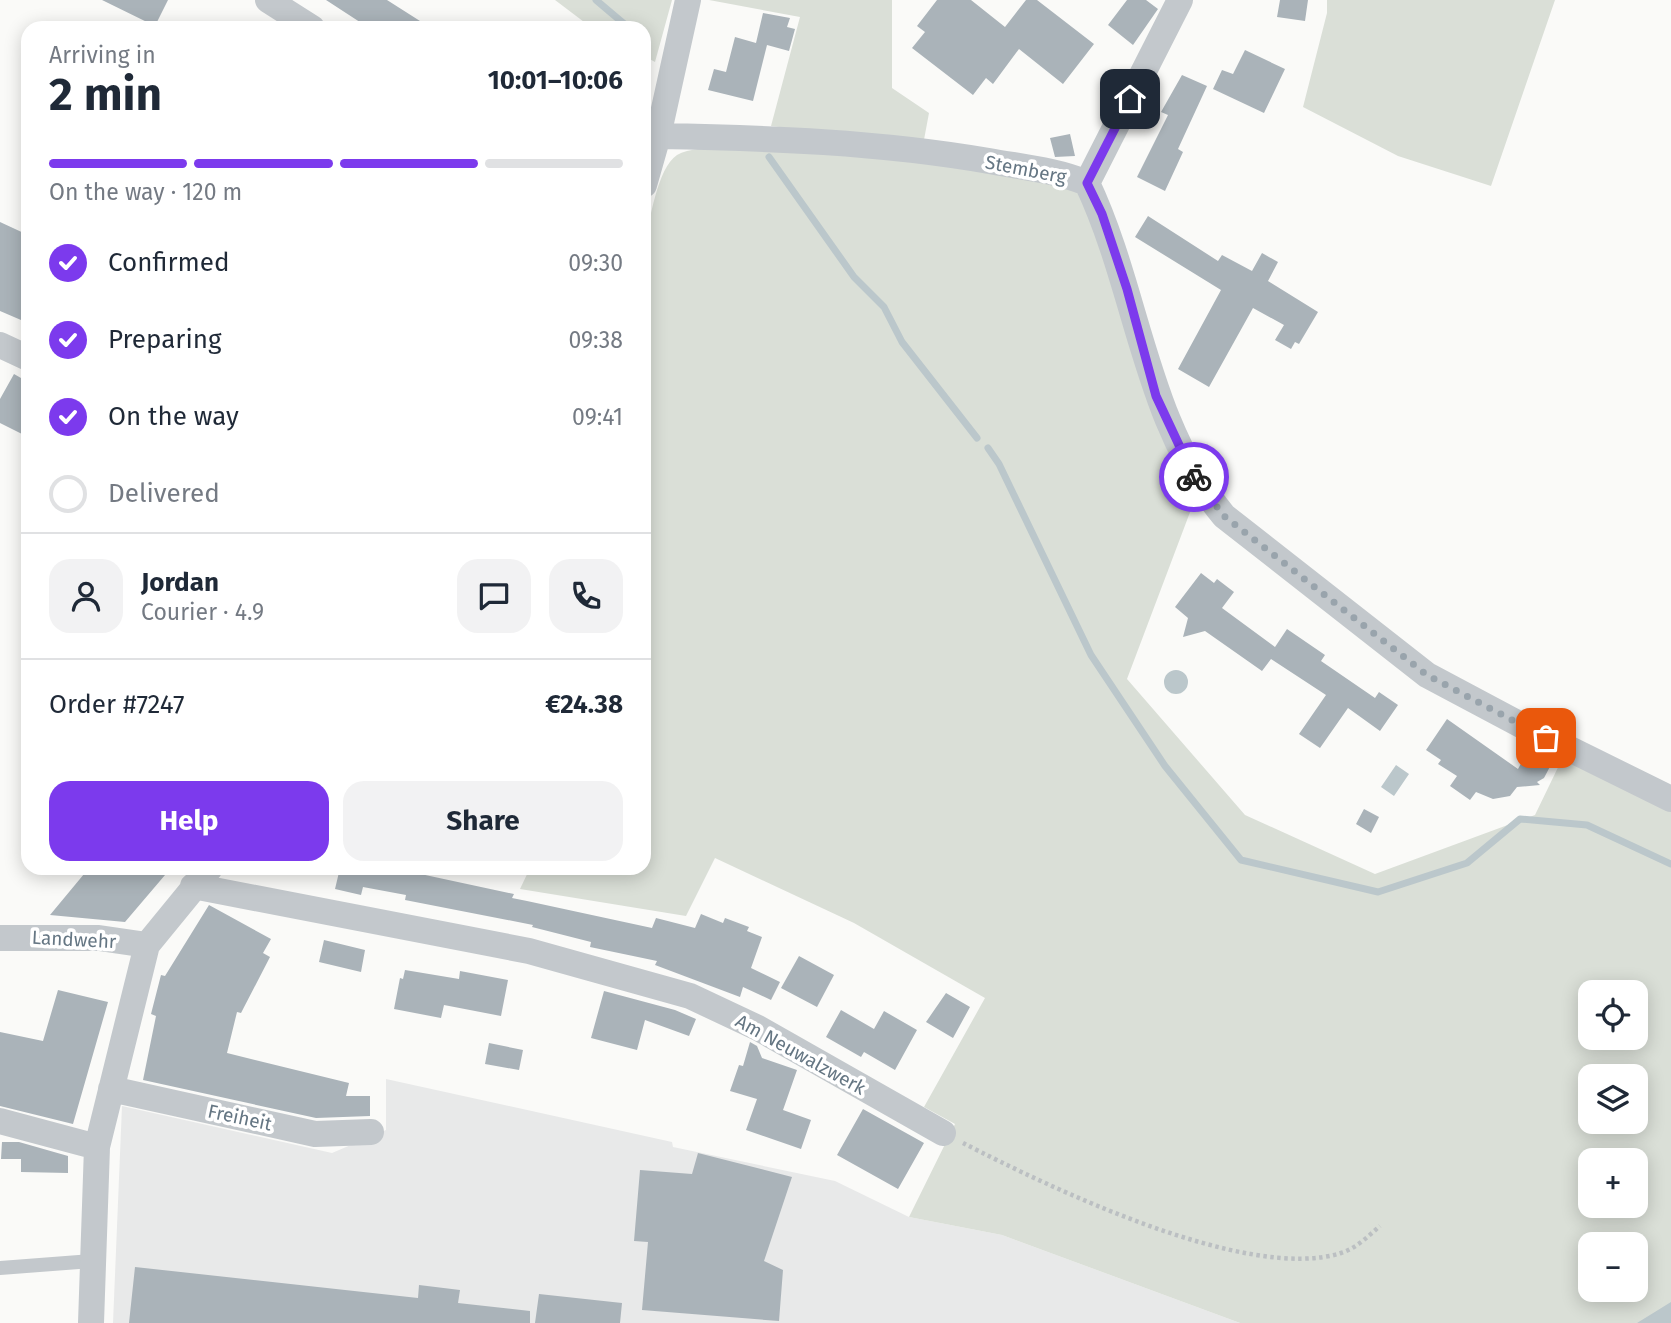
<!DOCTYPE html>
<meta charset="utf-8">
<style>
:root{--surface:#fff;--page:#f2f2f3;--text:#1f2937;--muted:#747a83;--line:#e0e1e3;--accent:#7c3aed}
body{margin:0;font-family:"Fira Sans",sans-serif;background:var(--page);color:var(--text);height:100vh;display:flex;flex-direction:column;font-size:26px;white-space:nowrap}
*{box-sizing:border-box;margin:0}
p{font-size:23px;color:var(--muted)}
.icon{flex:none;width:38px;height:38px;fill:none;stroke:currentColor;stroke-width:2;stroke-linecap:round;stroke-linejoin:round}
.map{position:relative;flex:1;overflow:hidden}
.panel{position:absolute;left:21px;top:21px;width:630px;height:854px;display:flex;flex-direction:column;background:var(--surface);border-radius:21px;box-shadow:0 4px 18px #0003}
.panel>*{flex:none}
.controls{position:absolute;left:1578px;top:980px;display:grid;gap:14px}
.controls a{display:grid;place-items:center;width:70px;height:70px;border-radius:14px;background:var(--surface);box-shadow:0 4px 18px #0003;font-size:35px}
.pin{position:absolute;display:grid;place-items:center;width:60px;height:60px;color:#fff;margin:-30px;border-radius:14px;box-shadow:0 4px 10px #0006}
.courier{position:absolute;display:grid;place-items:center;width:70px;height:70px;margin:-35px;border:5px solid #7c3aed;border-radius:50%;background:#fff;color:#222;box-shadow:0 2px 9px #0007}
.head em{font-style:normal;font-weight:700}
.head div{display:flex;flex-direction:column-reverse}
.head{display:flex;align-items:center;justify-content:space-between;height:119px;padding:0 28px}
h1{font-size:46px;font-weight:700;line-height:52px}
.bar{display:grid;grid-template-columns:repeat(4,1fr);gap:10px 7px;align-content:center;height:84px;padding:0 28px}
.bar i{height:9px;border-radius:5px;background:var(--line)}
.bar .on{background:var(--accent)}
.bar p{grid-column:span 4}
.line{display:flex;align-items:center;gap:18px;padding:0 28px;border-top:2px solid var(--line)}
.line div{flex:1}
.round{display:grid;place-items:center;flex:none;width:74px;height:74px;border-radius:21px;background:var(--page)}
ol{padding:0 28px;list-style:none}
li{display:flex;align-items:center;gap:21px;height:77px}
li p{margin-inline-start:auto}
li .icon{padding:7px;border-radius:50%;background:var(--accent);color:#fff;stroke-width:4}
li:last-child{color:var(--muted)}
li i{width:38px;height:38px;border:4px solid var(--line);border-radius:50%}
.button{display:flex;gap:14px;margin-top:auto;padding:14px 28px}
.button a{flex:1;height:80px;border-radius:21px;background:var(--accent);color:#fff;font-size:28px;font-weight:700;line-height:80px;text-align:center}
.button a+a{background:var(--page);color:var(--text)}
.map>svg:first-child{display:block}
.built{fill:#e8e9e9}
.green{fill:#dadfd7;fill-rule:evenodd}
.water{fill:#bbc7cb}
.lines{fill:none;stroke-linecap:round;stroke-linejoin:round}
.stream{stroke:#bbc7cb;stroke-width:7}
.building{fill:#aab3b9}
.path{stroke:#bbbfc2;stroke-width:4.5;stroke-dasharray:3.5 3.5;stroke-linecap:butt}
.lane{stroke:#c3c8cc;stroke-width:14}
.street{stroke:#c3c8cc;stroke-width:26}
.done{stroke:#99a4ac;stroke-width:7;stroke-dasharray:0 12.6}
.route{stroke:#7c3aed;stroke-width:9}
.labels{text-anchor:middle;stroke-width:7;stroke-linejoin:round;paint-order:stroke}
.street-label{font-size:19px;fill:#657683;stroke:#fff}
</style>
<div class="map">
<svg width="1671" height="1323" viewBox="0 0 1671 1323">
<rect width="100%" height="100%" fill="#fafaf8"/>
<path class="built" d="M 386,1079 L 672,1142 L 673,1147 L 835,1181 L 909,1217 L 1002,1235 L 1240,1323 L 113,1323 L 122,1106 L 332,1153 L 386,1130 Z"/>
<path class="green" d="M 555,0 L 672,0 L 655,62 L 644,56 L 644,28 L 592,28 Z
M 709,0 L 892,0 L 892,88 L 929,113 L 923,145 L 771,126 L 800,17 Z
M 1327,0 L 1555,0 L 1491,186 L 1398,156 L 1303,107 L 1327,13 Z
M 768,148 L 942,163 L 1072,187 L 1085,199 L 1151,401 L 1195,499 L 1127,679 L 1245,815 L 1375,874 L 1535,815 L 1564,755 L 1671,807 L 1671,1323 L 1240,1323 L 1002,1235 L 909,1217 L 955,1124 L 924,1107 L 985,998 L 854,923 L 715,858 L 686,916 L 520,889 L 530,868 L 644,868 L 644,245 C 650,222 657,168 677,155 C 696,144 746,148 768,148 ZM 1591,992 L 1636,992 L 1636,1038 L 1591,1038 ZM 1591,1076 L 1636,1076 L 1636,1122 L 1591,1122 ZM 1591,1160 L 1636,1160 L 1636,1206 L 1591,1206 ZM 1591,1244 L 1636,1244 L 1636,1290 L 1591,1290 Z"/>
<path class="water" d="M1164 682a12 12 0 1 1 24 0a12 12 0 1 1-24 0Z
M 1396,765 L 1409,774 L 1394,796 L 1381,787 Z
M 1671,1302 L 1671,1323 L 1637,1323 Z"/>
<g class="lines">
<path class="stream" d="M 596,0 L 629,28
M 769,157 L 854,277 L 884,307 L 902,342 L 977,438
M 988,448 L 999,464 L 1091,655 L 1165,766 L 1241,860 L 1378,892 L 1467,863 L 1520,819 L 1587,825 L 1671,864"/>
</g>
<path class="building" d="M 102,0 L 168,0 L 155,26 Z
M 326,0 L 387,0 L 431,28 L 369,28 Z
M 937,0 L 971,0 L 1005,27 L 1026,0 L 1037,0 L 1094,44 L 1063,84 L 1019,49 L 993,84 L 986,78 L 973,95 L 912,48 L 925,32 L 917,26 Z
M 1127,0 L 1146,0 L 1158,9 L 1133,45 L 1108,25 Z
M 1280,0 L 1308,0 L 1305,21 L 1277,17 Z
M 763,13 L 790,18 L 787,27 L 795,29 L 789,51 L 767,45 L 753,101 L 708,90 L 714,69 L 726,72 L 735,37 L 756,43 Z
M 1245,50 L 1285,69 L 1264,113 L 1213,89 L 1222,70 L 1233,74 Z
M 1182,75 L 1207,86 L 1178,149 L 1183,152 L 1165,191 L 1137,177 L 1168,115 L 1161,112 Z
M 1070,134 L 1075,156 L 1055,157 L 1050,138 Z
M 1148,216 L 1218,261 L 1222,255 L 1252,271 L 1262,253 L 1278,262 L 1268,281 L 1318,312 L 1299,344 L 1295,342 L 1291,349 L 1275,340 L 1284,325 L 1253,308 L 1209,387 L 1178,369 L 1221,290 L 1135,237 Z
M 0,222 L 28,235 L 28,323 L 0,311 Z
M 14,374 L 28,382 L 28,437 L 0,423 L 0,399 Z
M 1201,573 L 1214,583 L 1217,579 L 1234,592 L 1222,608 L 1275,647 L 1287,629 L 1325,655 L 1321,661 L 1375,698 L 1379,692 L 1398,705 L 1380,731 L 1348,708 L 1320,748 L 1299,734 L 1326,695 L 1271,659 L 1262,671 L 1205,631 L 1183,637 L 1188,618 L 1175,607 Z
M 1447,719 L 1518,769 L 1528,751 L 1532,753 L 1534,749 L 1554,759 L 1544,778 L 1537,782 L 1540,785 L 1517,787 L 1510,796 L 1493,799 L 1476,792 L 1470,800 L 1450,786 L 1457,776 L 1438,764 L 1441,760 L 1426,750 Z
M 1364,809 L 1379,817 L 1371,833 L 1356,824 Z
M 89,868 L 171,868 L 125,922 L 50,915 Z
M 340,868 L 353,871 L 353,868 L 417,868 L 416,873 L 514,894 L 512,898 L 527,901 L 652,928 L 656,918 L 695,928 L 701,914 L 723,923 L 725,918 L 749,927 L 747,931 L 762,937 L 751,968 L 780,982 L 771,1000 L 743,987 L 740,997 L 655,965 L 657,961 L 590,947 L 591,942 L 532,927 L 533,925 L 405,900 L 406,895 L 363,887 L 361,895 L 335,889 Z
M 209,905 L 271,939 L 263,953 L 270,957 L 241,1013 L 237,1012 L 227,1053 L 349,1083 L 346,1096 L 370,1096 L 370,1116 L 316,1118 L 143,1080 L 156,1016 L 151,1014 L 161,975 L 165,976 Z
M 324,940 L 365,950 L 361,972 L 319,962 Z
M 799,956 L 834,975 L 817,1007 L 781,988 Z
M 405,970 L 459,979 L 460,971 L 508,980 L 501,1016 L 444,1005 L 441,1018 L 394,1009 L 400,978 L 403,979 Z
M 58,990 L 108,1002 L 73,1124 L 0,1106 L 0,1032 L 43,1041 Z
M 604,991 L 675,1010 L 696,1019 L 689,1036 L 645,1020 L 637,1050 L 591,1038 Z
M 946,993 L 970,1007 L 953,1038 L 926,1022 Z
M 841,1010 L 874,1029 L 884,1011 L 917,1030 L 895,1070 L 864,1052 L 861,1057 L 826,1037 Z
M 750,1042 L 757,1046 L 762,1058 L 797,1070 L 783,1110 L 811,1120 L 801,1149 L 746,1130 L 757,1099 L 730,1091 L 739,1065 L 743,1066 Z
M 489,1043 L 523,1050 L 519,1070 L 485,1064 Z
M 863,1109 L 924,1143 L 898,1189 L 837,1155 Z
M 2,1142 L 19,1142 L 68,1156 L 68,1173 L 21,1172 L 21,1159 L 1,1159 Z
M 698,1153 L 792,1177 L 764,1261 L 783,1270 L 779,1321 L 642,1310 L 648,1242 L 634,1241 L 640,1170 L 692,1174 Z
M 135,1267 L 418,1298 L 419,1285 L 460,1290 L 458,1303 L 530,1311 L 530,1323 L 129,1323 Z
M 539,1294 L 622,1303 L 620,1323 L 535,1323 Z"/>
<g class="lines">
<path class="path" d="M 963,1143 C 1049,1187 1247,1283 1341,1253 C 1357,1248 1368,1236 1380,1226"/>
<path class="lane" d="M 0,1268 L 92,1261"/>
<path class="street" d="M 268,0 L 312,28
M 658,136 C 769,138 879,142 989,161 C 1022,167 1056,170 1087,183 C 1139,293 1144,420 1224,516 L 1427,675 L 1521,725 L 1671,799
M 1087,183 L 1180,0
M 644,185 L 658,136 L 688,0
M 0,345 L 28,358
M 193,886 L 529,951 L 690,996 L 758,1028 L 943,1133
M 0,938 L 99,938 L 147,945
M 111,1089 L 315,1134 L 371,1132
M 0,1121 L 97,1147
M 91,1323 L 97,1147 L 147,945 L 210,868"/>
</g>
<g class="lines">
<path class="done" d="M 1194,477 L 1224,516 L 1427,675 L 1546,738"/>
<path class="route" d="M 1130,99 L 1087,183 L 1102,214 L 1127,289 L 1156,396 L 1194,477"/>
</g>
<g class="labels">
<g class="street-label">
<text transform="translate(1026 169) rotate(11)" y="7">Stemberg</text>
<text transform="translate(74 939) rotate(3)" y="7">Landwehr</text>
<text transform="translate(801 1054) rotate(29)" y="7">Am Neuwalzwerk</text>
<text transform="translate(240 1117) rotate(12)" y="7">Freiheit</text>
</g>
</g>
</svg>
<div class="controls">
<a><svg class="icon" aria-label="locate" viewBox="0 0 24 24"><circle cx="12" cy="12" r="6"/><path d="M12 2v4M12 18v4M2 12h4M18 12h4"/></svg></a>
<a><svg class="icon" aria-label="layers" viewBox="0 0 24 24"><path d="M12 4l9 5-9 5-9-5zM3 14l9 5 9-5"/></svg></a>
<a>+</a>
<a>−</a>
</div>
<div class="pin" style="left:1546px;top:738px;background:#ea580c"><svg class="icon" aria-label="bag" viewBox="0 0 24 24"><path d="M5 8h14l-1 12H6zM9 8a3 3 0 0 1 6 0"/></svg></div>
<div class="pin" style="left:1130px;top:99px;background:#1f2937"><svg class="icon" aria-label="home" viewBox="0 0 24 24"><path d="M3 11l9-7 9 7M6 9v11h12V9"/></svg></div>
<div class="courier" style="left:1194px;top:477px"><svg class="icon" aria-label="bike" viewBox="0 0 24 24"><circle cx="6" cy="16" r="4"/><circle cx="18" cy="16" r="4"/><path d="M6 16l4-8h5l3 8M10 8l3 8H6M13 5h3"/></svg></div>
<section class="panel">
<div class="head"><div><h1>2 min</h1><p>Arriving in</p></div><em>10:01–10:06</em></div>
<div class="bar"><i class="on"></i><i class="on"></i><i class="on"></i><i></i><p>On the way · 120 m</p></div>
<ol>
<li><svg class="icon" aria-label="check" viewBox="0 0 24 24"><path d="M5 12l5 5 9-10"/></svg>Confirmed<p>09:30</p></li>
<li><svg class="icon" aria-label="check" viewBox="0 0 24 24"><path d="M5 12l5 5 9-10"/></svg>Preparing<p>09:38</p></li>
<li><svg class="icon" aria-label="check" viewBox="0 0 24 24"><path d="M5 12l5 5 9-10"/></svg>On the way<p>09:41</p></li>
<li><i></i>Delivered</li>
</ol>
<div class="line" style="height:126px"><a class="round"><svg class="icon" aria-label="person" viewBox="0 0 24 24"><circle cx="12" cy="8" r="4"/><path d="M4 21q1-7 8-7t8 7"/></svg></a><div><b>Jordan</b><p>Courier · 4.9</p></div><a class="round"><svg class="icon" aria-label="chat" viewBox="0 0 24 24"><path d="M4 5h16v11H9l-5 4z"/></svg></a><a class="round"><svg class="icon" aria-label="phone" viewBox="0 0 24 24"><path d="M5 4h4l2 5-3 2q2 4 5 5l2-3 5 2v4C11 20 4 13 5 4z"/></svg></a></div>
<div class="line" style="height:91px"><div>Order #7247</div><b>€24.38</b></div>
<div class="button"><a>Help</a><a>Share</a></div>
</section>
</div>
